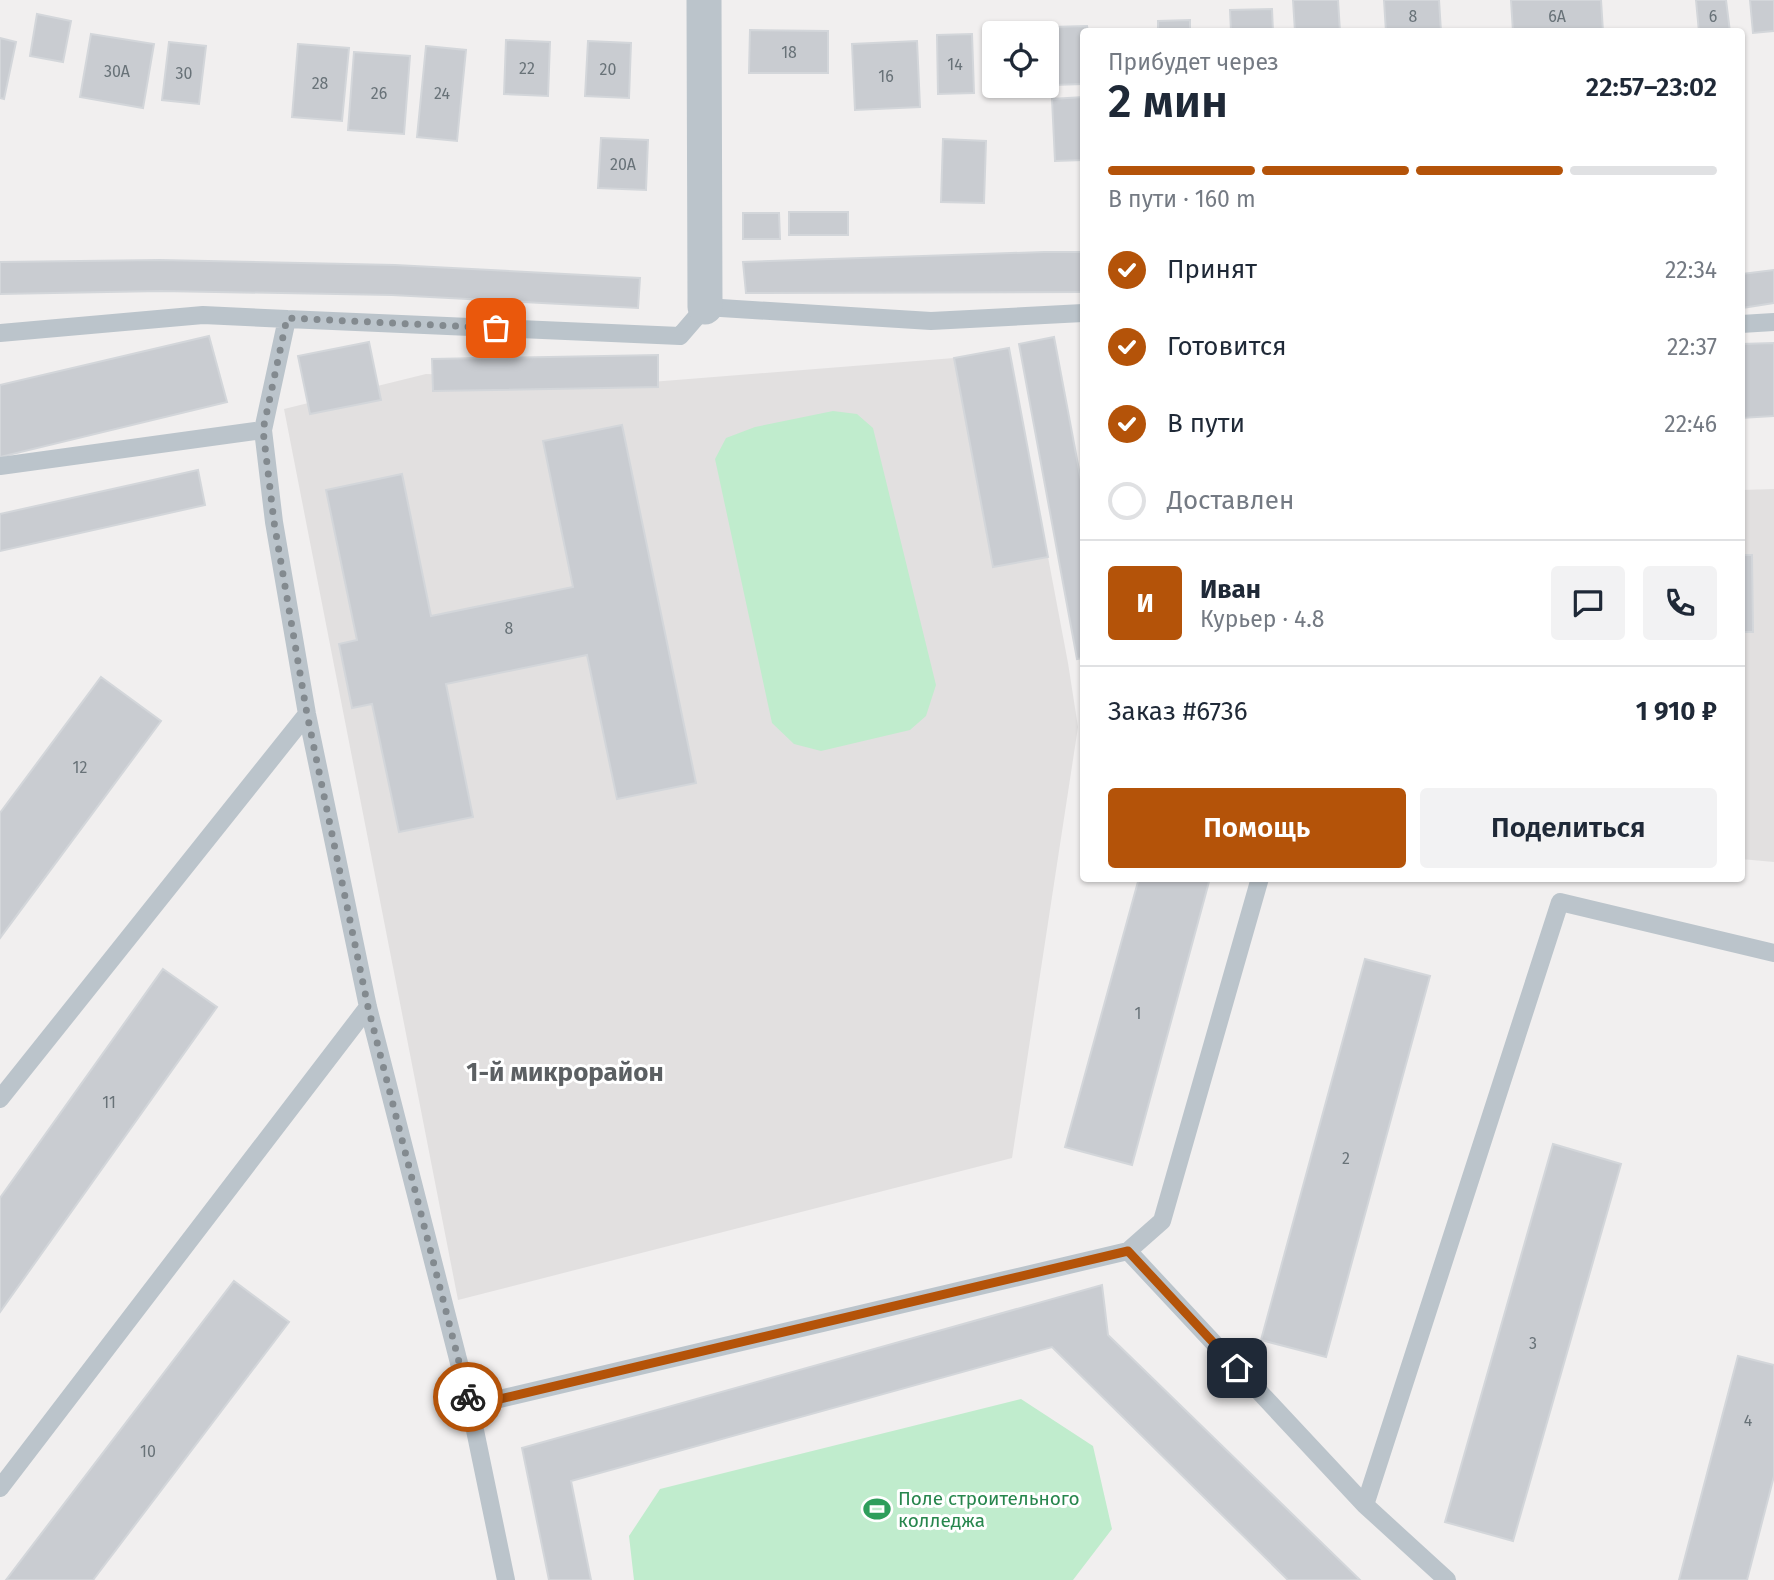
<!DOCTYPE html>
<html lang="ru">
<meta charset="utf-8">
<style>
:root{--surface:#fff;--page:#f2f2f3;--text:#1f2937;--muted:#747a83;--line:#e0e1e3;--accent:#b45309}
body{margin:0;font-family:"Fira Sans",sans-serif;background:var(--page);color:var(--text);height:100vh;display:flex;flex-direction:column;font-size:26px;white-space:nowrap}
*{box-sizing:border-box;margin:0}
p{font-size:23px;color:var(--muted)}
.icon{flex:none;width:38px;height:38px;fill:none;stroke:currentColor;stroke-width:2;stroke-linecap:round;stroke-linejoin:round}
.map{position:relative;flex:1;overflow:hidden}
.panel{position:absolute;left:1080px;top:28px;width:665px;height:854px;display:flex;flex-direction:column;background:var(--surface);border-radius:7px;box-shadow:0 2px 5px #0004}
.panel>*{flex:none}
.buttons{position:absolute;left:982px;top:21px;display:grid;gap:14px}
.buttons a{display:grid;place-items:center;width:77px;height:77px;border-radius:7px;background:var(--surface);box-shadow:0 2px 5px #0004;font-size:35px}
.pin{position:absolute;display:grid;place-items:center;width:60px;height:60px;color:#fff;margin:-30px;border-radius:14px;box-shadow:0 4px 10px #0006}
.courier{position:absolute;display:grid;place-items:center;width:70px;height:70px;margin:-35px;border:5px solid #b45309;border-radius:50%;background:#fff;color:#222;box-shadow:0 2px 9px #0007}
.headline em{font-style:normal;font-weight:600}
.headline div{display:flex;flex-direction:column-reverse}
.headline{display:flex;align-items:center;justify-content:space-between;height:119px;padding:0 28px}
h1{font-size:46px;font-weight:600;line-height:52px}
.bar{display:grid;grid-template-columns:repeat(4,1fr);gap:10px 7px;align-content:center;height:84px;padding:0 28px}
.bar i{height:9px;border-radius:5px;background:var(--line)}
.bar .on{background:var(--accent)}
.bar p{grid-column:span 4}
.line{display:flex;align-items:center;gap:18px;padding:0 28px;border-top:2px solid var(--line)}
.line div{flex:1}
.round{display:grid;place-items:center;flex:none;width:74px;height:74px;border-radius:7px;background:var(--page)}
ol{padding:0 28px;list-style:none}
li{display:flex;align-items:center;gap:21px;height:77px}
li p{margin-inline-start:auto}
li .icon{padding:7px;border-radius:50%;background:var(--accent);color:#fff;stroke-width:4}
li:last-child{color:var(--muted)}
li i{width:38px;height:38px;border:4px solid var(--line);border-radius:50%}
.action{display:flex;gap:14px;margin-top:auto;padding:14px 28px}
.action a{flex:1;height:80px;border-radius:7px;background:var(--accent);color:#fff;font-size:28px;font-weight:600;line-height:80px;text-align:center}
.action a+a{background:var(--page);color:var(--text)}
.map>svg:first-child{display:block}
.education{fill:#e2e0e0}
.pitch{fill:#c0eccd}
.building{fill:#c9ccd1;stroke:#d3d6da;stroke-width:2}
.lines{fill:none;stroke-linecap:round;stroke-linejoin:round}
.service{stroke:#bbc4cb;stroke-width:18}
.minor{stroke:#bbc4cb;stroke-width:35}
.done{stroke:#838a8f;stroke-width:7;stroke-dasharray:0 12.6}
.route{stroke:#b45309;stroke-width:9}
.labels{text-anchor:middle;stroke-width:6;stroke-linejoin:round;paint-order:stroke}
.number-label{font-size:16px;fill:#687278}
.leisure-label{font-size:19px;fill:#27864d;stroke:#fff;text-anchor:start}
.district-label{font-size:26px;font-weight:bold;fill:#5c6063;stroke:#fff}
</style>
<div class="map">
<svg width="1774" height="1580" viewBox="0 0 1774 1580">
<rect width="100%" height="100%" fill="#f1efef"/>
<path class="education" d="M 954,358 L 993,567 L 1048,557 L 1068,663 L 1078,727 L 1012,1158 L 458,1300 L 284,409 L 426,374 L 651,382 Z
M 1774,489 L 1774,862 L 1741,859 L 1741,490 Z"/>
<path class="pitch" d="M 833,411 L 857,414 L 873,428 L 936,685 L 926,716 L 910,730 L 821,751 L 794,744 L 772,723 L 715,459 L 726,438 L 755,427 Z
M 1021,1399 L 1093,1446 L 1112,1529 L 1073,1580 L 634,1580 L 629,1536 L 660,1489 Z"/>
<path class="building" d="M 1293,0 L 1338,0 L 1340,32 L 1295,32 Z
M 1384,0 L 1439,0 L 1441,32 L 1386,32 Z
M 1511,0 L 1601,0 L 1603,32 L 1513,32 Z
M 1696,0 L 1726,0 L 1730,32 L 1699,32 Z
M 1750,0 L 1774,0 L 1774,31 L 1753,33 Z
M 1272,9 L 1273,32 L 1231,32 L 1230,10 Z
M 37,14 L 71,21 L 63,62 L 30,56 Z
M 1190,20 L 1190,32 L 1158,32 L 1158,21 Z
M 1087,26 L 1088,32 L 1083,32 L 1083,84 L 1053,85 L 1051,27 Z
M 750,30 L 828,31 L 828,73 L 749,73 Z
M 91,34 L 154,44 L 143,108 L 80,97 Z
M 972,34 L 974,93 L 938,94 L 937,35 Z
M 0,38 L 16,42 L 4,99 L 0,98 Z
M 506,40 L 550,42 L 548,96 L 504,94 Z
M 588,41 L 631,43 L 629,98 L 585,96 Z
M 917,41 L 920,107 L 855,110 L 852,44 Z
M 169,42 L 206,46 L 199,104 L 162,100 Z
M 298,44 L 349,48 L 342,121 L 292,117 Z
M 426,46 L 466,50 L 457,141 L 417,137 Z
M 354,52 L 410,56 L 404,134 L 348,130 Z
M 1083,97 L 1083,160 L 1055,161 L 1052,99 Z
M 601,138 L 648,140 L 646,190 L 598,188 Z
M 943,139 L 986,141 L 984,203 L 941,202 Z
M 789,212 L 848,212 L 848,235 L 789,235 Z
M 743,213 L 779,213 L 780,239 L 743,239 Z
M 1044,252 L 1083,252 L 1083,292 L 746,293 L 743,262 Z
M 160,260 L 395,265 L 640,278 L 638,308 L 392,295 L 161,291 L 0,294 L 0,262 Z
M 1774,270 L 1774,303 L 1742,308 L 1741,273 L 1742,274 Z
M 209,336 L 227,402 L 0,457 L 0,385 Z
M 1054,337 L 1083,491 L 1083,658 L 1077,659 L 1019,344 Z
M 369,342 L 381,400 L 310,414 L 298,356 Z
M 1774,343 L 1774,416 L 1741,418 L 1741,344 Z
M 1009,348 L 1048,557 L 993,567 L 954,358 Z
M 658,355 L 658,387 L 433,391 L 432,359 Z
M 622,425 L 696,783 L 617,799 L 587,655 L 446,684 L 473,817 L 399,832 L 372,704 L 352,708 L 339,644 L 357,640 L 326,490 L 402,474 L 431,616 L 573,587 L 543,441 Z
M 198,470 L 205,505 L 0,551 L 0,514 Z
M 1741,555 L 1752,555 L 1753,632 L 1741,632 Z
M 101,677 L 161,721 L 0,938 L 0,813 Z
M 1139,878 L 1210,878 L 1132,1165 L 1065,1147 Z
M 1365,959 L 1430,976 L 1326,1357 L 1261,1340 Z
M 163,969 L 217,1007 L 0,1312 L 0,1198 Z
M 1553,1144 L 1621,1164 L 1513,1541 L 1445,1522 Z
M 234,1281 L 289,1322 L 93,1580 L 6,1580 Z
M 1102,1285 L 1108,1335 L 1360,1580 L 1288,1580 L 1052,1347 L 571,1481 L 591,1580 L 549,1580 L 522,1448 Z
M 1738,1356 L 1774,1365 L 1774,1476 L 1747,1580 L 1679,1580 Z"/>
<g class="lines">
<path class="service" d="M 1741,324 L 1774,322
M 0,333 L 203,315 L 287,319
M 0,466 L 263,430
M 0,1099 L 307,714
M 1128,1251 L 1365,1505 L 1447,1580
M 470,1406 L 1128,1251 L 1162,1221 L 1260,878
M 0,1488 L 368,1007
M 1365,1505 L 1560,902 L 1774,953
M 506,1580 L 470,1406 L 368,1007 L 307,714 L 274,522 L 263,430 L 287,319 L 680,336 L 705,307 L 931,321 L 1083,313"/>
<path class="minor" d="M 704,0 L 705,307"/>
</g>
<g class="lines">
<path class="done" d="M 468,1397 L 368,1007 L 307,714 L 274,522 L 263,430 L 287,318 L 496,328"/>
<path class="route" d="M 468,1397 L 470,1406 L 1128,1251 L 1237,1368"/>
</g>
<defs>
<symbol id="stadium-bare" viewBox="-9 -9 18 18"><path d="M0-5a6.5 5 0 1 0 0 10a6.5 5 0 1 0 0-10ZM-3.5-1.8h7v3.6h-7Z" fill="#2e9e5b" stroke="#fff" stroke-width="2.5" paint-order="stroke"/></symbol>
</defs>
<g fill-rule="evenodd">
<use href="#stadium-bare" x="858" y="1490" width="38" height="38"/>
</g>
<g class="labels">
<g class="number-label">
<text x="1413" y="22">8</text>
<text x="1557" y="22">6А</text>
<text x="1713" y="22">6</text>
<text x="789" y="58">18</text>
<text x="955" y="70">14</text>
<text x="527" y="74">22</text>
<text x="608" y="75">20</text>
<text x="117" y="77">30А</text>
<text x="184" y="79">30</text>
<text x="886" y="82">16</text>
<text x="320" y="89">28</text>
<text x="379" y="99">26</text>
<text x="442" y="99">24</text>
<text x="623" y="170">20А</text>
<text x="509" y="634">8</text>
<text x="80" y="773">12</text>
<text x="1138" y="1019">1</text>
<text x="109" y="1108">11</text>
<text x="1346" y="1164">2</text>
<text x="1533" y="1349">3</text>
<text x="1748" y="1426">4</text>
<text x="148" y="1457">10</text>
</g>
<g class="leisure-label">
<text x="898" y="1505">Поле строительного<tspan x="898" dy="22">колледжа</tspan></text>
</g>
<g class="district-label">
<text x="565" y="1081">1-й микрорайон</text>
</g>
</g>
</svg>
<div class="buttons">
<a><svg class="icon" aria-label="locate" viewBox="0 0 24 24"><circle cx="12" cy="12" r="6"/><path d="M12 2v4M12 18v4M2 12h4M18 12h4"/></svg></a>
</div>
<div class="pin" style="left:496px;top:328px;background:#ea580c"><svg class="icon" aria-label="bag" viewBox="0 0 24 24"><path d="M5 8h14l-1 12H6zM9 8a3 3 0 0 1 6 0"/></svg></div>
<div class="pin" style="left:1237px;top:1368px;background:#1f2937"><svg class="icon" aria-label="home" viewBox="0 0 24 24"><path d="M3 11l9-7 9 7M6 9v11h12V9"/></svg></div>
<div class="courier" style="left:468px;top:1397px"><svg class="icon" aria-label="bike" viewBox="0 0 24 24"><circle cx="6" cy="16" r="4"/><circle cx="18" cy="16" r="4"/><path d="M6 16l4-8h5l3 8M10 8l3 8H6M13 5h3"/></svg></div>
<section class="panel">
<div class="headline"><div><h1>2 мин</h1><p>Прибудет через</p></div><em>22:57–23:02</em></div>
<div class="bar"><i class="on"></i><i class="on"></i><i class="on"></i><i></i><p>В пути · 160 m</p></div>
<ol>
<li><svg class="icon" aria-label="check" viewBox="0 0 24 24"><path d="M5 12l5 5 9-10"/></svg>Принят<p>22:34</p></li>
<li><svg class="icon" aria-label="check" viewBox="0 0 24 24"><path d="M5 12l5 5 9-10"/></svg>Готовится<p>22:37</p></li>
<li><svg class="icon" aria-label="check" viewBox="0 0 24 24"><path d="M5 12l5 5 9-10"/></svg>В пути<p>22:46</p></li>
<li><i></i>Доставлен</li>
</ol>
<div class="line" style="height:126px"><b class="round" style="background:var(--accent);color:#fff">И</b><div><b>Иван</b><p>Курьер · 4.8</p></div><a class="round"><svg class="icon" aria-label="chat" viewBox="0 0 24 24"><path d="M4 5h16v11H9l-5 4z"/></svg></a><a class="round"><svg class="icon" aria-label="phone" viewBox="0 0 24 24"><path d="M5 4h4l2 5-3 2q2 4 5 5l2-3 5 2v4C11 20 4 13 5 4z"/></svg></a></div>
<div class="line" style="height:91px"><div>Заказ #6736</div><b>1 910 ₽</b></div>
<div class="action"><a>Помощь</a><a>Поделиться</a></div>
</section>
</div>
